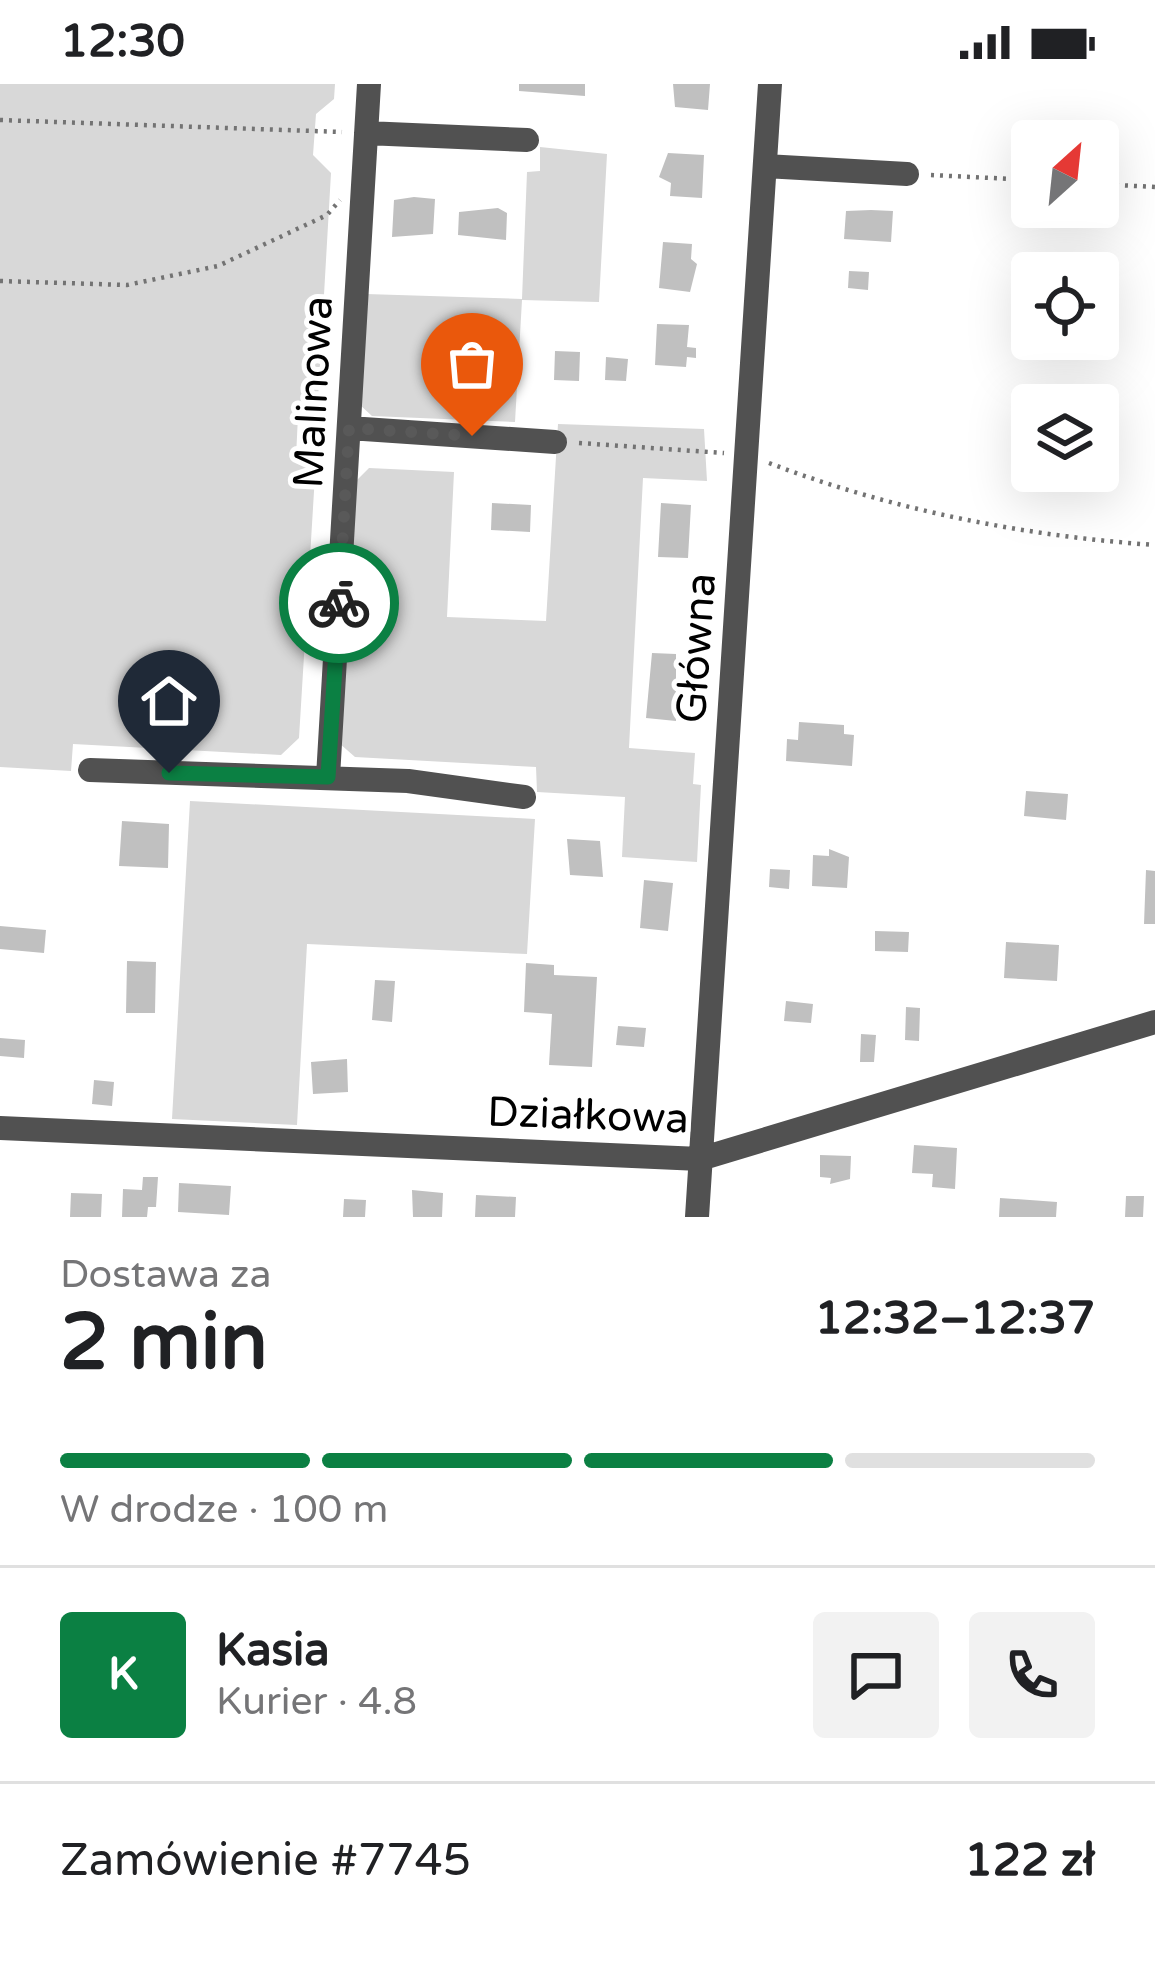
<!DOCTYPE html>
<html lang="pl">
<meta charset="utf-8">
<style>
:root{--surface:#fff;--page:#f2f2f2;--text:#202124;--muted:#757577;--line:#e0e0e0;--accent:#0b8043}
body{margin:0;font-family:"Varela Round",sans-serif;background:var(--page);color:var(--text);height:100vh;display:flex;flex-direction:column;font-size:45px;white-space:nowrap}
*{box-sizing:border-box;margin:0}
p{font-size:39px;color:var(--muted)}
.icon{flex:none;width:66px;height:66px;fill:none;stroke:currentColor;stroke-width:2;stroke-linecap:round;stroke-linejoin:round}
.map{position:relative;height:1133px;overflow:hidden}
.sheet{display:flex;flex-direction:column;background:var(--surface);flex:1}
.sheet>*{flex:none}
.needle{width:78px;rotate:27deg}
.fabs{position:absolute;left:1011px;top:36px;display:grid;gap:24px}
.fabs a{display:grid;place-items:center;width:108px;height:108px;border-radius:12px;background:var(--surface);box-shadow:0 12px 48px #0002;font-size:60px}
.pin{position:absolute;display:grid;place-items:center;width:102px;height:102px;color:#fff;margin:-123px -51px;border-radius:50% 50% 50% 0;rotate:-45deg;box-shadow:0 0 12px #0007}
.pin .icon{rotate:45deg}
.courier{position:absolute;display:grid;place-items:center;width:120px;height:120px;margin:-60px;border:9px solid #0b8043;border-radius:50%;background:#fff;color:#222;box-shadow:0 3px 15px #0007}
.head em{font-style:normal;font-weight:700}
.head div{display:flex;flex-direction:column-reverse}
.head{display:flex;align-items:center;justify-content:space-between;height:204px;padding:0 60px}
h1{font-size:78px;font-weight:700;line-height:90px}
.bar{display:grid;grid-template-columns:repeat(4,1fr);gap:18px 12px;align-content:center;height:144px;padding:0 60px}
.bar i{height:15px;border-radius:9px;background:var(--line)}
.bar .selected{background:var(--accent)}
.bar p{grid-column:span 4}
.line{display:flex;align-items:center;gap:30px;padding:0 60px;border-top:3px solid var(--line)}
.line div{flex:1}
.round{display:grid;place-items:center;flex:none;width:126px;height:126px;border-radius:12px;background:var(--page)}
.status{display:flex;justify-content:space-between;align-items:center;height:84px;padding:0 60px;background:var(--surface);direction:ltr}
.status svg{height:33px;fill:currentColor}
.map>svg:first-child{display:block}
.green{fill:#d8d8d8}
.building{fill:#c0c0c0}
.lines{fill:none;stroke-linecap:round;stroke-linejoin:round}
.path{stroke:#737373;stroke-width:4.5;stroke-dasharray:3 6;stroke-linecap:butt}
.minor{stroke:#515151;stroke-width:24}
.done{stroke:#595959;stroke-width:12;stroke-dasharray:0 21.6}
.route{stroke:#0b8043;stroke-width:15}
.labels{text-anchor:middle;stroke-width:10;stroke-linejoin:round;paint-order:stroke}
.street-label{font-size:42px;fill:#000;stroke:#fff}
</style>
<div class="status"><b>12:30</b><svg viewBox="0 0 49 12"><path d="M0 12V9h3v3zM5 12V6h3v6zM10 12V3h3v9zM15 12V0h3v12zM26 1h20v11H26zM47 4h2v5h-2z"/></svg></div>
<div class="map">
<svg width="1155" height="1133" viewBox="0 0 1155 1133">
<rect width="100%" height="100%" fill="#fff"/>
<path class="green" d="M 0,0 L 335,0 L 334,15 L 316,30 L 313,71 L 331,89 L 318,315 L 298,332 L 296,373 L 315,391 L 299,654 L 281,671 L 73,660 L 71,687 L 0,683 Z
M 540,63 L 607,70 L 599,218 L 522,216 L 515,338 L 372,332 L 359,320 L 366,210 L 522,215 L 527,88 L 540,87 Z
M 558,340 L 704,345 L 707,397 L 643,394 L 629,664 L 695,669 L 693,700 L 701,701 L 697,778 L 622,773 L 625,713 L 537,708 L 536,683 L 355,673 L 339,659 L 354,399 L 369,384 L 454,388 L 447,533 L 546,537 Z
M 190,717 L 535,735 L 527,870 L 307,860 L 297,1041 L 172,1035 Z"/>
<path class="building" d="M 519,0 L 585,0 L 585,12 L 519,7 Z
M 673,0 L 710,0 L 708,26 L 675,23 Z
M 668,69 L 704,71 L 702,114 L 670,112 L 671,99 L 659,93 Z
M 414,113 L 435,115 L 433,150 L 392,153 L 394,116 Z
M 498,124 L 507,129 L 506,156 L 458,151 L 459,128 Z
M 871,126 L 893,127 L 891,158 L 844,155 L 846,127 Z
M 663,158 L 692,160 L 691,175 L 697,180 L 690,208 L 659,204 Z
M 849,187 L 869,188 L 868,206 L 848,204 Z
M 657,240 L 689,241 L 687,263 L 696,264 L 696,274 L 687,273 L 686,283 L 655,281 Z
M 555,267 L 580,268 L 579,297 L 554,296 Z
M 606,273 L 628,275 L 626,297 L 605,296 Z
M 492,419 L 531,421 L 530,448 L 491,446 Z
M 661,419 L 691,421 L 688,474 L 658,473 Z
M 652,569 L 676,570 L 676,637 L 646,634 Z
M 799,638 L 844,641 L 844,650 L 854,651 L 852,682 L 786,677 L 787,655 L 798,656 Z
M 1026,707 L 1068,710 L 1066,736 L 1024,732 Z
M 122,737 L 169,740 L 168,784 L 119,782 Z
M 567,755 L 600,757 L 603,793 L 570,791 Z
M 829,765 L 849,773 L 847,804 L 812,802 L 813,771 L 829,772 Z
M 770,785 L 790,786 L 789,805 L 769,803 Z
M 1146,786 L 1155,787 L 1155,840 L 1144,840 Z
M 644,796 L 673,799 L 668,847 L 640,844 Z
M 0,842 L 46,846 L 44,869 L 0,865 Z
M 875,847 L 909,848 L 908,868 L 875,867 Z
M 1006,858 L 1059,861 L 1057,897 L 1004,894 Z
M 127,877 L 156,878 L 155,929 L 126,929 Z
M 526,879 L 554,881 L 554,891 L 597,893 L 592,983 L 549,981 L 552,930 L 524,928 Z
M 375,896 L 395,897 L 392,938 L 372,936 Z
M 786,917 L 813,920 L 811,939 L 784,937 Z
M 906,923 L 920,924 L 919,957 L 905,956 Z
M 618,942 L 646,944 L 644,963 L 616,961 Z
M 861,950 L 876,951 L 874,978 L 860,978 Z
M 0,954 L 25,956 L 24,974 L 0,972 Z
M 347,975 L 348,1008 L 313,1010 L 311,978 Z
M 94,996 L 114,998 L 112,1022 L 92,1020 Z
M 914,1061 L 957,1064 L 955,1105 L 932,1103 L 933,1090 L 912,1089 Z
M 820,1071 L 851,1072 L 850,1095 L 830,1100 L 831,1094 L 820,1093 Z
M 143,1093 L 158,1093 L 156,1123 L 148,1123 L 147,1133 L 122,1133 L 123,1105 L 142,1106 Z
M 179,1099 L 231,1102 L 229,1131 L 178,1128 Z
M 412,1106 L 443,1109 L 442,1133 L 413,1133 Z
M 71,1109 L 102,1110 L 101,1133 L 70,1133 Z
M 476,1111 L 516,1113 L 515,1133 L 475,1133 Z
M 1126,1112 L 1144,1112 L 1143,1133 L 1125,1133 Z
M 1000,1114 L 1057,1118 L 1056,1133 L 999,1133 Z
M 344,1115 L 366,1116 L 365,1133 L 343,1133 Z"/>
<g class="lines">
<path class="path" d="M 0,36 L 342,48
M 931,91 L 1032,96
M 1098,100 L 1155,103
M 0,197 L 127,201 L 218,182 L 327,131 L 340,116
M 579,359 L 724,369
M 769,379 C 892,426 1024,452 1155,461"/>
<path class="minor" d="M 366,49 L 527,56
M 765,82 L 907,90
M 349,344 L 555,358
M 90,686 L 408,697 L 524,713
M 328,693 L 369,0
M 0,1044 L 700,1075 L 1155,938
M 697,1133 L 770,0"/>
</g>
<g class="lines">
<path class="done" d="M 339,519 L 349,344 L 472,352"/>
<path class="route" d="M 169,689 L 328,693 L 339,519"/>
</g>
<g class="labels">
<g class="street-label">
<text transform="translate(312 308) rotate(-87)" y="15">Malinowa</text>
<text transform="translate(695 564) rotate(-86)" y="15">Główna</text>
<text transform="translate(588 1030) rotate(2)" y="15">Działkowa</text>
</g>
</g>
</svg>
<div class="fabs">
<a><svg class="needle" viewBox="-14 -14 28 28"><path d="M0-13l5 13h-10z" fill="#e53935"/><path d="M0 13l5-13h-10z" fill="#757577"/></svg></a>
<a><svg class="icon" aria-label="locate" viewBox="0 0 24 24"><circle cx="12" cy="12" r="6"/><path d="M12 2v4M12 18v4M2 12h4M18 12h4"/></svg></a>
<a><svg class="icon" aria-label="layers" viewBox="0 0 24 24"><path d="M12 4l9 5-9 5-9-5zM3 14l9 5 9-5"/></svg></a>
</div>
<div class="pin" style="left:472px;top:352px;background:#ea580c"><svg class="icon" aria-label="bag" viewBox="0 0 24 24"><path d="M5 8h14l-1 12H6zM9 8a3 3 0 0 1 6 0"/></svg></div>
<div class="pin" style="left:169px;top:689px;background:#1f2937"><svg class="icon" aria-label="home" viewBox="0 0 24 24"><path d="M3 11l9-7 9 7M6 9v11h12V9"/></svg></div>
<div class="courier" style="left:339px;top:519px"><svg class="icon" aria-label="bike" viewBox="0 0 24 24"><circle cx="6" cy="16" r="4"/><circle cx="18" cy="16" r="4"/><path d="M6 16l4-8h5l3 8M10 8l3 8H6M13 5h3"/></svg></div>
</div>
<section class="sheet">
<div class="head"><div><h1>2 min</h1><p>Dostawa za</p></div><em>12:32–12:37</em></div>
<div class="bar"><i class="selected"></i><i class="selected"></i><i class="selected"></i><i></i><p>W drodze · 100 m</p></div>
<div class="line" style="height:216px"><b class="round" style="background:var(--accent);color:#fff">K</b><div><b>Kasia</b><p>Kurier · 4.8</p></div><a class="round"><svg class="icon" aria-label="chat" viewBox="0 0 24 24"><path d="M4 5h16v11H9l-5 4z"/></svg></a><a class="round"><svg class="icon" aria-label="phone" viewBox="0 0 24 24"><path d="M5 4h4l2 5-3 2q2 4 5 5l2-3 5 2v4C11 20 4 13 5 4z"/></svg></a></div>
<div class="line" style="height:156px"><div>Zamówienie #7745</div><b>122 zł</b></div>
</section>
